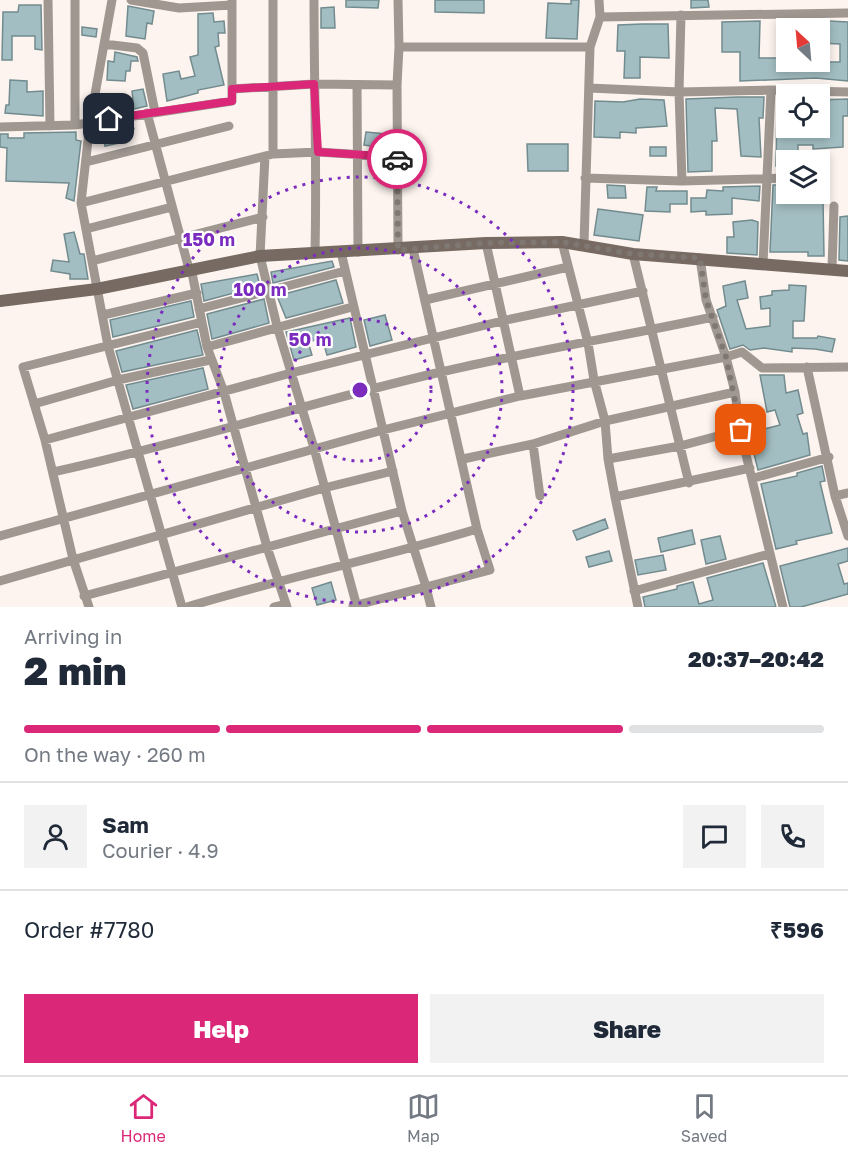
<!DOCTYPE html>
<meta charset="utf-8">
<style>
:root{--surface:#fff;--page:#f2f2f3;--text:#1f2937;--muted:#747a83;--line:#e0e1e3;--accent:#db2777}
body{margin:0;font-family:"Golos Text",sans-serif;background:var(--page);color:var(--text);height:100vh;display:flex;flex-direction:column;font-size:22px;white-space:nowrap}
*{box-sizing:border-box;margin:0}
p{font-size:20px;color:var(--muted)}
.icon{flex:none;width:33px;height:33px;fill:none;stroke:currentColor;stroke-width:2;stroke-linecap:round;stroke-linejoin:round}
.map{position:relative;height:607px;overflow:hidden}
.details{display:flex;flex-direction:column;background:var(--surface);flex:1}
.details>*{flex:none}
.needle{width:39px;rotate:334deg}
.tools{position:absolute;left:776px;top:18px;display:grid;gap:12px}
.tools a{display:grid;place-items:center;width:54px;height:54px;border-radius:0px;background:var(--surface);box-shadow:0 3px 9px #0003;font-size:30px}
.pin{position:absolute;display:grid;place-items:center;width:51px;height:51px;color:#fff;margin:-26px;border-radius:12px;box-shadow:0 3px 9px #0006}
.courier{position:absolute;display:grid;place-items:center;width:60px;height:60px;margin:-30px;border:4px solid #db2777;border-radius:50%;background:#fff;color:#222;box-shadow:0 2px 8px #0007}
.summary em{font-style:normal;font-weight:800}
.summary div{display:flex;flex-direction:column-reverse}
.summary{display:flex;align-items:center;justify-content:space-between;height:102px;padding:0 24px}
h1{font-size:39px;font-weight:800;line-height:45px}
.bar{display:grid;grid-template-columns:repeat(4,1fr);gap:9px 6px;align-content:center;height:72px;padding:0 24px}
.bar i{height:8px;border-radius:4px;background:var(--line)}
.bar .on{background:var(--accent)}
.bar p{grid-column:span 4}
.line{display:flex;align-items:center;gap:15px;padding:0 24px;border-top:2px solid var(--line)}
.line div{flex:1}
.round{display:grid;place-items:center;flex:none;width:63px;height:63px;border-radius:0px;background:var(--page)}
.cta{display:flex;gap:12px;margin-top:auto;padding:12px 24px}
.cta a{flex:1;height:69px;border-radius:0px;background:var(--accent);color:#fff;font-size:24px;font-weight:800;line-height:69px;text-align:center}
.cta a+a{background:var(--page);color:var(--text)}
.tabs{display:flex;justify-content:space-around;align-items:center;height:84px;border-top:2px solid var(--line);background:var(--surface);font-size:16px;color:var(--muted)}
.tabs a{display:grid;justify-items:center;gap:3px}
.tabs .on{color:var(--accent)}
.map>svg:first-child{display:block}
.building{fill:#a3bec2;stroke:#728b8f;stroke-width:1.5}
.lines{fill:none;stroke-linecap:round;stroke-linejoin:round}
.street{stroke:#a09791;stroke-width:9}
.secondary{stroke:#766a62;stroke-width:12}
.done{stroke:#7f7772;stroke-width:6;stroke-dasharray:0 10.8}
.route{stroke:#db2777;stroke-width:8}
.ring{fill:none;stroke:#7b2cbf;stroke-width:3;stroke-dasharray:3 6}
.centre{fill:#7b2cbf;stroke:#fff;stroke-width:3}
.ring-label{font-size:18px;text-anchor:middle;font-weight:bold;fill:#7b2cbf;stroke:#fff;stroke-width:4.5;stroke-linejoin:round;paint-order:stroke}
</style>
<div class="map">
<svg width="848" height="607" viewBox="0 0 848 607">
<rect width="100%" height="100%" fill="#fdf4ef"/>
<path class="building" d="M 346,0 L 379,0 L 378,8 L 346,7 Z
M 435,0 L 484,0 L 484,13 L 435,12 Z
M 571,0 L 579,0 L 577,39 L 546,38 L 548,3 L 571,4 Z
M 691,0 L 708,0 L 709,7 L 691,8 Z
M 19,5 L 41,5 L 42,50 L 35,49 L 35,36 L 12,36 L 12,60 L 2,60 L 3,12 L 18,12 Z
M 128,6 L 154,11 L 152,24 L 147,23 L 145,39 L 126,36 Z
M 334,7 L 335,28 L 321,28 L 321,8 Z
M 213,13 L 214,22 L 224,21 L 225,33 L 218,33 L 219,46 L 215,47 L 224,85 L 198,90 L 198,93 L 167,101 L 163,74 L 179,71 L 181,79 L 195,76 L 190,57 L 198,55 L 198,14 Z
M 810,20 L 848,22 L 848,81 L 816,78 L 740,81 L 740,52 L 722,52 L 722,22 L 760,21 L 759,58 L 786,58 L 786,62 L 840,62 L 840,44 L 819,43 L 819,28 L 809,28 Z
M 642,24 L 668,24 L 669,58 L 640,57 L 640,78 L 624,78 L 625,51 L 617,51 L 618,25 Z
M 82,27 L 97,29 L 96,37 L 82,35 Z
M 115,52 L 137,57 L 138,61 L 131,61 L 130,71 L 126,71 L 125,81 L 107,80 L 108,61 L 114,62 Z
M 10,80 L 27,81 L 27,92 L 43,91 L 43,116 L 5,113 L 6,105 L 9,105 Z
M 143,89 L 147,106 L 134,109 L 132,91 Z
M 737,97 L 764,97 L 763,118 L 759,118 L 761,157 L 741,156 L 737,109 L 715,108 L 717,141 L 712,141 L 712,171 L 688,172 L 686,99 Z
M 640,99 L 664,100 L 667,126 L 636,128 L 636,133 L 620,132 L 620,138 L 594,137 L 595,101 L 623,102 Z
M 848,99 L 848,116 L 843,116 L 843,147 L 813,149 L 813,145 L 798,145 L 798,160 L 786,160 L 786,166 L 776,166 L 777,104 L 786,105 L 786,128 L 819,128 L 819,100 Z
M 132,123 L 134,129 L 128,131 L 129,141 L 105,146 L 103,135 L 117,132 L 115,126 Z
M 76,132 L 76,140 L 81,141 L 74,201 L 66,198 L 69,183 L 6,181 L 7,148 L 0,147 L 0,134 L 8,134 L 8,138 L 24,138 L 24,133 Z
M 366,132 L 386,134 L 385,148 L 364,145 Z
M 527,144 L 568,144 L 568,171 L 528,171 Z
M 650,147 L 666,147 L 666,156 L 650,156 Z
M 607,185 L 625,186 L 626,198 L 608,198 Z
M 773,185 L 786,185 L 786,194 L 798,194 L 798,201 L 823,200 L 824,256 L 808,256 L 808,252 L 770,252 Z
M 760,186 L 759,201 L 732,198 L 732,214 L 706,215 L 706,211 L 691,212 L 691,198 L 706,198 L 707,190 L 723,191 L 723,187 Z
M 647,187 L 657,187 L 656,191 L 687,191 L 687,204 L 670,204 L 670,212 L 645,211 Z
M 598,209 L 643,215 L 639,241 L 594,235 Z
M 848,216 L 848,261 L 839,260 L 840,217 Z
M 752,220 L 758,222 L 757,255 L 727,253 L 727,237 L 734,237 L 733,222 Z
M 74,232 L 80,254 L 84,254 L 88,279 L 70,279 L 70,274 L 51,271 L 53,260 L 69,262 L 64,234 Z
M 332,261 L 334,267 L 273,283 L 271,272 Z
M 257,274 L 260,286 L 204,301 L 201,284 Z
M 336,280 L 343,303 L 286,318 L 277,296 Z
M 745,281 L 748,298 L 737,300 L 746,329 L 770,326 L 770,308 L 761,309 L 760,297 L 772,295 L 772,291 L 789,290 L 789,285 L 806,286 L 804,321 L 793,321 L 793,338 L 817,338 L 818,336 L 835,339 L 832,352 L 815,349 L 792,348 L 792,352 L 764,348 L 750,350 L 743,345 L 730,349 L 717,310 L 726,306 L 723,286 Z
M 264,299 L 269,323 L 212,339 L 207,314 Z
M 191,301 L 194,317 L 113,337 L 110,320 Z
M 385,315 L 392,340 L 370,346 L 364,320 Z
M 350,318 L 356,347 L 327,355 L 322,338 L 308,342 L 312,355 L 294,360 L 286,332 Z
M 197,330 L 203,355 L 122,372 L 116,351 Z
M 203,368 L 208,389 L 133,409 L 126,385 Z
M 760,375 L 784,375 L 786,393 L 798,390 L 803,413 L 797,415 L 803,434 L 807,433 L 810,455 L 758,470 L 749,433 L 780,425 L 775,410 L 767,412 Z
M 822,466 L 825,481 L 820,482 L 832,533 L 796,541 L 797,544 L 776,549 L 761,484 L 797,476 L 797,473 Z
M 605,519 L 608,528 L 577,540 L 573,531 Z
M 692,530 L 695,544 L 661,552 L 658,538 Z
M 720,536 L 726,559 L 706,564 L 701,540 Z
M 848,548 L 848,561 L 838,564 L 844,584 L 848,583 L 848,594 L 801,607 L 790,607 L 780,566 Z
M 609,551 L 612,561 L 589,567 L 586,557 Z
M 663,555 L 666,570 L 638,575 L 635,560 Z
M 763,563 L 776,607 L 645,607 L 643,597 L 677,589 L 677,586 L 693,582 L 699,604 L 713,600 L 707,578 Z
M 331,582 L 336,600 L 317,605 L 312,588 Z"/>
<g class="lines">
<path class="street" d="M 48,0 L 50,126
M 75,0 L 75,125
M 112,0 L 90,122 L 81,203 L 108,346 L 182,607
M 131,0 L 179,8 L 232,5
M 314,0 C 314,84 317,168 315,252
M 398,0 L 399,47
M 681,15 L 679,92 L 771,90
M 600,17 L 848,13
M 104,44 L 137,48 L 143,53 L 155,112
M 357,85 L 358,252
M 397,85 L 398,250
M 589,88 L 679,92 L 682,181
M 232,89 L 232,1
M 147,113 L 189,269
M 0,127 L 75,125 L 232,101 L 232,89 L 314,84 L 397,85 L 399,47 L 590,47
M 273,154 L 273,0
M 265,156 L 260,256 L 277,326 L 314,448 L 357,607
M 86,162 L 229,126
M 585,178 L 682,181 L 786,178
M 81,203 L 273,154 L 318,152 L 397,157
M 86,229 L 172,207
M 486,243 L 520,396
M 584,244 L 590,47 L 600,17 L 599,0
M 413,249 L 477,529 L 490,570 L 426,587 L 431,607
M 633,254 L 689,483
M 92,261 L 263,217
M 763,264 L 771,90 L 848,92
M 191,268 L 207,347 L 224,392 L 267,547 L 286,604
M 832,269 L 834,206
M 425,300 L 568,267
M 199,309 L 345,271
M 103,315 L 197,293
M 207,347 L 352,307
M 807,367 L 835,496 L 848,536
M 735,392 L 740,430 L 783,607
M 34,404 L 118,380 L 210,360
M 45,440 L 291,373 L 502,321 L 643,291
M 533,444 L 540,496
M 463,459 L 533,444 L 605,421 L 594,380 L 588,343 L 562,242
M 608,459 L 680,446 L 740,430
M 750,468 L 615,497 L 608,459 L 605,421 L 735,392 L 726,357 L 742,352 L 762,368 L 848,367
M 53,472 C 183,444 310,402 441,372 C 531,351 623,336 713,317
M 754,478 L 829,457
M 835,496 L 848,493
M 615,497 L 638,607
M 0,536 L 383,430 L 520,396 L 726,357 L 706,300 L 700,258
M 0,581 L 324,488 L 393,471
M 634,591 L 769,554
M 84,596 L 402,511 L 341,252
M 353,606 L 426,587 L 402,511
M 89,607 L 73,559 L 45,440 L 23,367 L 202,322
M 187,607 C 283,578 381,558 477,529
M 274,607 L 286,604 L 287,607"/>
<path class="secondary" d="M 0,301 L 97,289 L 260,256 L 486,243 L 562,242 L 633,254 L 848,271"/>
</g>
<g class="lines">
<path class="done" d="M 397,159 L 398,250 L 486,243 L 562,242 L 633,254 L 700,258 L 706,300 L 726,357 L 741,430"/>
<path class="route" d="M 109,119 L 232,101 L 232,89 L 314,84 L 318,152 L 397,157 L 397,159"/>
</g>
<g class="ring">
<circle cx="360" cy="390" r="71"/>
<circle cx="360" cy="390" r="142"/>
<circle cx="360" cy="390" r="213"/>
</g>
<circle cx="360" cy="390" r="9" class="centre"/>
<g class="ring-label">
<text x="209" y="246">150 m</text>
<text x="260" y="296">100 m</text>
<text x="310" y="346">50 m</text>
</g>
</svg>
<div class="tools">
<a><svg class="needle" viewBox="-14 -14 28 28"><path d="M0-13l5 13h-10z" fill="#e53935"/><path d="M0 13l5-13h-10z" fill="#747a83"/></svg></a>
<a><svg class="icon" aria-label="locate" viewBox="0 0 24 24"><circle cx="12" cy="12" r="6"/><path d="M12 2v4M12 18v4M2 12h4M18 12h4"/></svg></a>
<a><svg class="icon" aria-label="layers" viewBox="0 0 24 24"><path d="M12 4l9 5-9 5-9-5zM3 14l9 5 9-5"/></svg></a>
</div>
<div class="pin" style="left:741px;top:430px;background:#ea580c"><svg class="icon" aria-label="bag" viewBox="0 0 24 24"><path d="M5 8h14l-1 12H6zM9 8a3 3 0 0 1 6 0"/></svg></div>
<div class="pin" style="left:109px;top:119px;background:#1f2937"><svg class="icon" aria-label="home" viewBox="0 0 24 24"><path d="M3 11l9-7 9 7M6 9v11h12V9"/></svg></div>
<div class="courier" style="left:397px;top:159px"><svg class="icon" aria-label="car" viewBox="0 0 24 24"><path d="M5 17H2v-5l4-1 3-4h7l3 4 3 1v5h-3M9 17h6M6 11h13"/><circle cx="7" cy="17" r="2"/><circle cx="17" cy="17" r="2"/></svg></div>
</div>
<section class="details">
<div class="summary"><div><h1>2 min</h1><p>Arriving in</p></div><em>20:37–20:42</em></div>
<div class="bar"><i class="on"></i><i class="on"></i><i class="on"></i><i></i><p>On the way · 260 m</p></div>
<div class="line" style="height:108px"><a class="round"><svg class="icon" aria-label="person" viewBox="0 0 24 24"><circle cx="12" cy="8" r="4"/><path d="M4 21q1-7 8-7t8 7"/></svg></a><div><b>Sam</b><p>Courier · 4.9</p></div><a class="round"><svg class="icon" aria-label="chat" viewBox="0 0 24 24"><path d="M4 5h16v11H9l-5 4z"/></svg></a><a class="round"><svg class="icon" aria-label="phone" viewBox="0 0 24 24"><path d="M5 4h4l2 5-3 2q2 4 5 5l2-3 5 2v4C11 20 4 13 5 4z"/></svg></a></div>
<div class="line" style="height:78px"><div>Order #7780</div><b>₹596</b></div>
<div class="cta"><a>Help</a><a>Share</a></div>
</section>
<nav class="tabs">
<a class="on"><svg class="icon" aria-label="home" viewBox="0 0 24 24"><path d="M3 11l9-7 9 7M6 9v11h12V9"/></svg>Home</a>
<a><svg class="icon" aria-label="map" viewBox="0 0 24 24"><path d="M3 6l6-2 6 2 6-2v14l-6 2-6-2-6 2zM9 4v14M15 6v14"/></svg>Map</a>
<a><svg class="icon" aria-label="saved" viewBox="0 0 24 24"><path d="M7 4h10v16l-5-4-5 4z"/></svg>Saved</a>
</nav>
